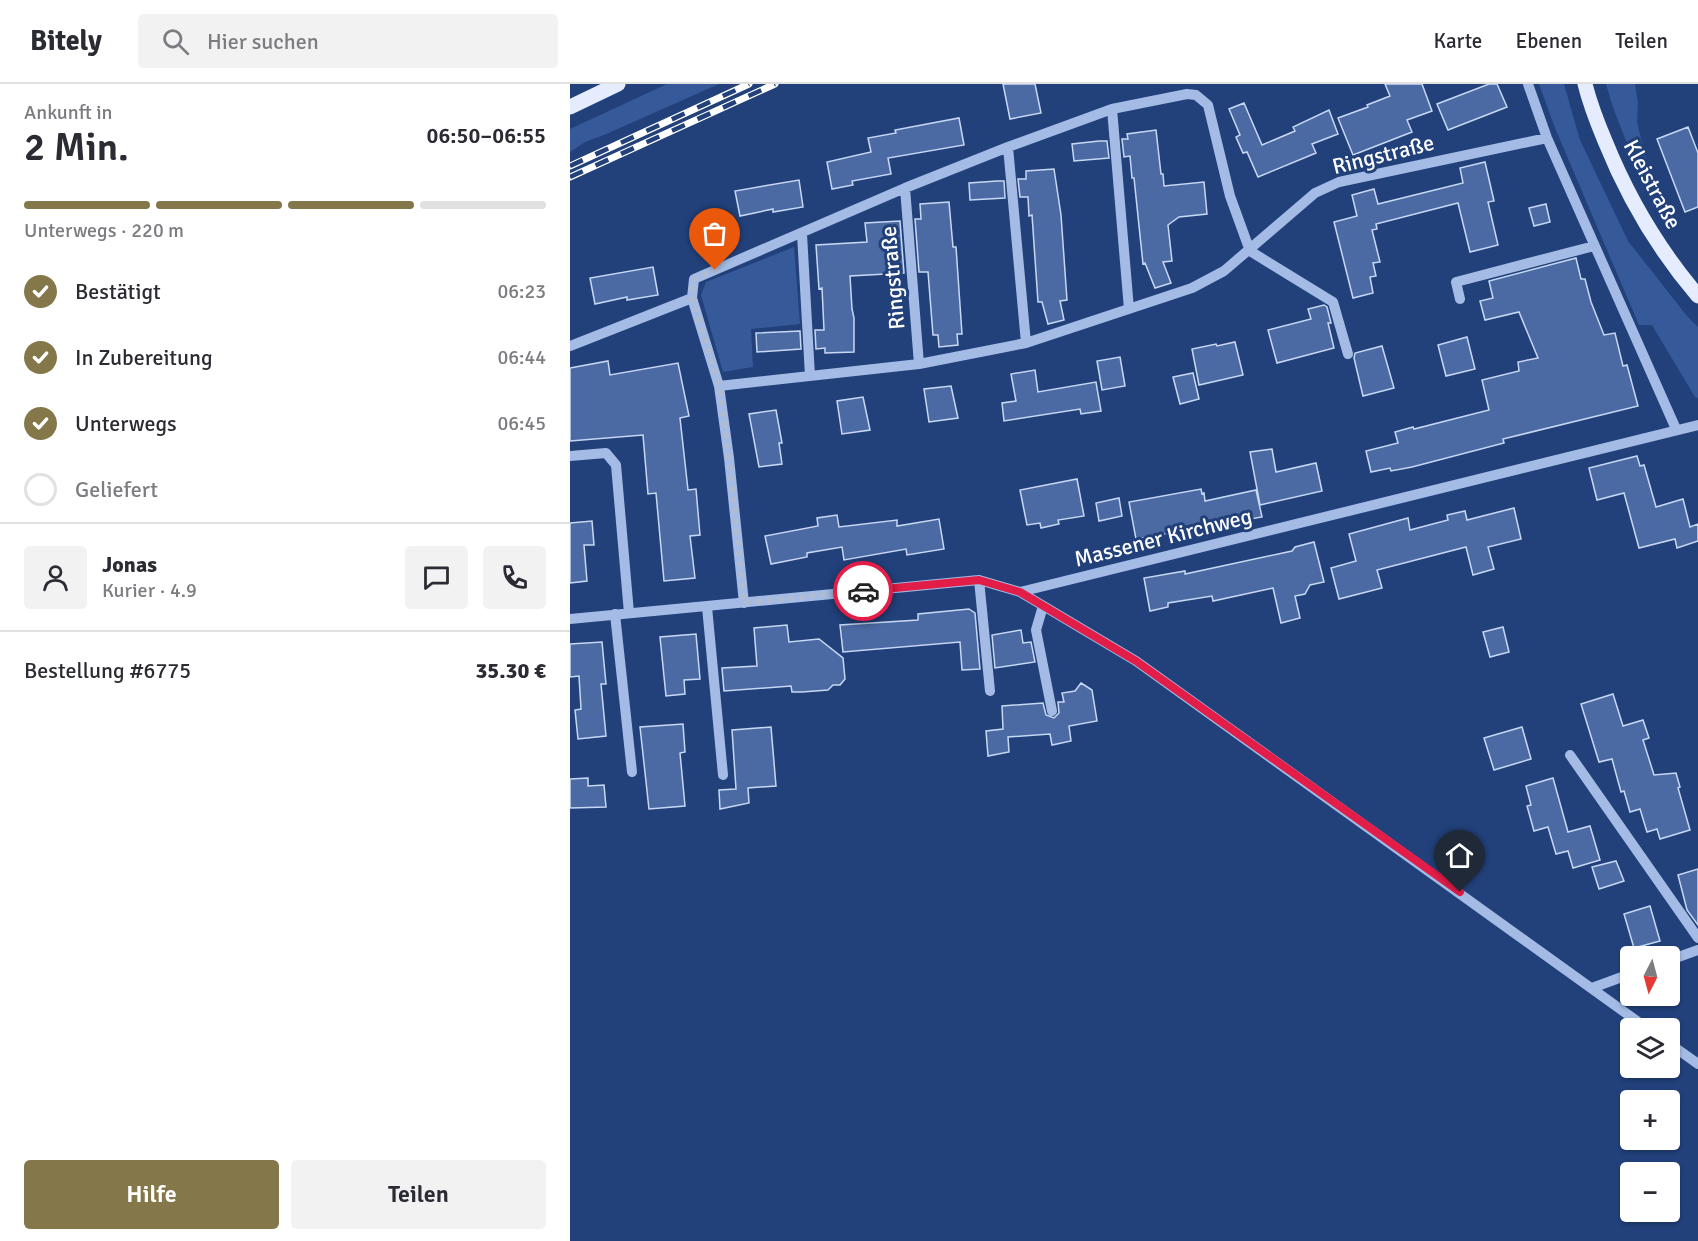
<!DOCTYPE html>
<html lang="de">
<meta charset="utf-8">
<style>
:root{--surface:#fff;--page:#f2f2f3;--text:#2b2b33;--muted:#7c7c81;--line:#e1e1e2;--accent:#84784a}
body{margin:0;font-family:Signika,sans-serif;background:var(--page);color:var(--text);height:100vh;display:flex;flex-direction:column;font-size:22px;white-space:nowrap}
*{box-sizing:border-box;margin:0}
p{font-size:20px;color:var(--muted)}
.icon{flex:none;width:33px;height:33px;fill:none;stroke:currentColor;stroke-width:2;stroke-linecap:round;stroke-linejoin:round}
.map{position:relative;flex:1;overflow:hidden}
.panel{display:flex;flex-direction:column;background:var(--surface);width:570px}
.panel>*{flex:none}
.needle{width:39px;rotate:186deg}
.fabs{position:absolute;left:1050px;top:862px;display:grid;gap:12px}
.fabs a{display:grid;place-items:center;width:60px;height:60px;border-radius:6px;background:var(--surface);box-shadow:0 2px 4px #0004;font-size:30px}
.pin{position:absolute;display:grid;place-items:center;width:51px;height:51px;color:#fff;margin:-62px -26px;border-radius:50% 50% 50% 0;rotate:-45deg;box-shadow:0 0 6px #0007}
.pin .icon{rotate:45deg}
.courier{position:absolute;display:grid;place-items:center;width:60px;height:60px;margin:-30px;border:4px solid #e11d48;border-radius:50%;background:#fff;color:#222;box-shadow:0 2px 8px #0007}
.overview em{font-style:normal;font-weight:600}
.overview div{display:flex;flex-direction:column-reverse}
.overview{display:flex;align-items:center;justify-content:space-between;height:102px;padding:0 24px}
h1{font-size:39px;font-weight:600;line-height:45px}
.bar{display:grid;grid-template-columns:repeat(4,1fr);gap:9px 6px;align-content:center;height:72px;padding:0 24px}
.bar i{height:8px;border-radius:4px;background:var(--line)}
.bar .selected{background:var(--accent)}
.bar p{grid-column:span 4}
.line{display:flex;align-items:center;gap:15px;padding:0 24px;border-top:2px solid var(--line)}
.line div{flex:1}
.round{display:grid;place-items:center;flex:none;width:63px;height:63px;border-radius:6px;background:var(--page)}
ol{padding:0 24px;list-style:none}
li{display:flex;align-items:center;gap:18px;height:66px}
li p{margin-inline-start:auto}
li .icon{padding:6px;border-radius:50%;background:var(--accent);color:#fff;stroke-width:4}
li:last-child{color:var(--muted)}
li i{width:33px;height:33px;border:3px solid var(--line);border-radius:50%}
.button{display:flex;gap:12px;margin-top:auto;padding:12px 24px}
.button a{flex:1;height:69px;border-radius:6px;background:var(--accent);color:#fff;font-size:24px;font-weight:600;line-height:69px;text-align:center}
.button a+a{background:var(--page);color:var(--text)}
header{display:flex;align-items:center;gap:36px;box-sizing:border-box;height:84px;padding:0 30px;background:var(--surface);border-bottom:2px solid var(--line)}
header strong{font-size:28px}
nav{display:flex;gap:33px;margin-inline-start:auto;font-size:21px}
.search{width:420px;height:54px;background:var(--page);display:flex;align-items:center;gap:15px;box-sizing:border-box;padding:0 21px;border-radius:6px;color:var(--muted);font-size:22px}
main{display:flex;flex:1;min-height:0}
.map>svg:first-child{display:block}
.green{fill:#355999}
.building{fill:#4b6aa4;stroke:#c7d8f4;stroke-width:1.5}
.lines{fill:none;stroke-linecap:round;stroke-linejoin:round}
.minor{stroke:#a4bce5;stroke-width:10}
.major{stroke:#e5ecfd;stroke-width:15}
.rail-casing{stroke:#fff;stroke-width:7}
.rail{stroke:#22417b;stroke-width:4.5;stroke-dasharray:14;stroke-linecap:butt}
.done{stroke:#b2bcd1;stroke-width:6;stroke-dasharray:0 10.8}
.route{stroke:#e11d48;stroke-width:8}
.labels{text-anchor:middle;stroke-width:6;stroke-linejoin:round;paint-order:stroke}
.street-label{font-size:22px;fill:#fff;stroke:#22417b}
</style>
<header>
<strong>Bitely</strong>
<div class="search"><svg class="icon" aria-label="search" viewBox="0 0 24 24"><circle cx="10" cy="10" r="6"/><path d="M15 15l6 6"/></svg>Hier suchen</div>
<nav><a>Karte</a><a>Ebenen</a><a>Teilen</a></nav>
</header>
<main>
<section class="panel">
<div class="overview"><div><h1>2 Min.</h1><p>Ankunft in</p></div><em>06:50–06:55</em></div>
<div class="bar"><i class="selected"></i><i class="selected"></i><i class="selected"></i><i></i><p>Unterwegs · 220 m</p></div>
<ol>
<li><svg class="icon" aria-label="check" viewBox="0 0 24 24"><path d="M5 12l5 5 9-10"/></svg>Bestätigt<p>06:23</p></li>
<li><svg class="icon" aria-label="check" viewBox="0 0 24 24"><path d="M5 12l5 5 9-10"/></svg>In Zubereitung<p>06:44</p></li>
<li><svg class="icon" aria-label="check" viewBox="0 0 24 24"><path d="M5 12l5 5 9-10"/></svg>Unterwegs<p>06:45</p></li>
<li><i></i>Geliefert</li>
</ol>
<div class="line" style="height:108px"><a class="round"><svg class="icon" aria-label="person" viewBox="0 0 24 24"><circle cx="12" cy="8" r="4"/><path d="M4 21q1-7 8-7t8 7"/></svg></a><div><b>Jonas</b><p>Kurier · 4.9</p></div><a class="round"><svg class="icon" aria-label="chat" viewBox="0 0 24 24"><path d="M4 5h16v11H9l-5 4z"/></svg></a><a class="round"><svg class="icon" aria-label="phone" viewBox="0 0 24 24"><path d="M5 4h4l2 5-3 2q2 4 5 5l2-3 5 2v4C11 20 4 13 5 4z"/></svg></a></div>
<div class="line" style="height:78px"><div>Bestellung #6775</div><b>35.30 €</b></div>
<div class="button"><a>Hilfe</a><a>Teilen</a></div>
</section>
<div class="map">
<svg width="1128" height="1157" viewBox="0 0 1128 1157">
<rect width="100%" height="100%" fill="#22417b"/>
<path class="green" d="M 97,0 L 149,0 L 34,51 L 15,58 L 0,68 L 0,45 Z
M 969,0 L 994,0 L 1010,56 L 1058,157 L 1117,232 L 1128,243 L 1128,314 L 1125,313 L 1082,241 L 1069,241 L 985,44 Z
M 1036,0 L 1065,0 L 1068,19 L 1067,38 L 1076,75 L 1079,106 C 1062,71 1046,37 1036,0 Z
M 224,163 L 230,240 L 181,245 L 183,283 L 153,288 L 131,211 L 136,198 Z"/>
<path class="building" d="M 433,0 L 465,0 L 471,29 L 440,35 Z
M 815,0 L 852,0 L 862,27 L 837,36 L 842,48 L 783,71 L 768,34 L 798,23 L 797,21 L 820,12 Z
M 919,0 L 927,0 L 937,23 L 878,46 L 867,20 Z
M 674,19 L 692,61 L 725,47 L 723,43 L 759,26 L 768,50 L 742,60 L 746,69 L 688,93 L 677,68 L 673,69 L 666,53 L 670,51 L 659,25 Z
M 389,34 L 394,61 L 318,74 L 321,90 L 282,97 L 283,101 L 262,105 L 257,78 L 301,68 L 298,54 L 326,49 L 325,46 Z
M 1118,43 L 1128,69 L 1128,123 L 1115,128 L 1087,55 Z
M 586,46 L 591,90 L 593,90 L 594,102 L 634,98 L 637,130 L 609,133 L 598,141 L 602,177 L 593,178 L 601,199 L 585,204 L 575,179 L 573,180 L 564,94 L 562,94 L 560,72 L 554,73 L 552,55 L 558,55 L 557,50 Z
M 529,57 L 537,57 L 539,74 L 504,77 L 502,60 Z
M 915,78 L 924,117 L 918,118 L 928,161 L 900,168 L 888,119 L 806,140 L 807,145 L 802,146 L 810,178 L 803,179 L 806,192 L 800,193 L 803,209 L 783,214 L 764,138 L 787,132 L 782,111 L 804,105 L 808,120 L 893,99 L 890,84 Z
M 484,85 L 491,131 L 497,216 L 490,217 L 494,236 L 478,240 L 472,218 L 468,218 L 462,131 L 459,132 L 458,113 L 450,113 L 448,95 L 456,95 L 456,87 Z
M 229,96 L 233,123 L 203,128 L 203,125 L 170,132 L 165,107 Z
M 427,97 L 434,97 L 435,114 L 400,116 L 399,99 Z
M 379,118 L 383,163 L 386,163 L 392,250 L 387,250 L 388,261 L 369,263 L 368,251 L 363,251 L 358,188 L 349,188 L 345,135 L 351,135 L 350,120 Z
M 976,120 L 980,138 L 964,142 L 959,124 Z
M 157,129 L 162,156 L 131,162 L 126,138 Z
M 330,137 L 334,189 L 280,192 L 282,225 L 284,234 L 284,268 L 255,269 L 255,264 L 246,265 L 245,246 L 254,246 L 252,204 L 249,205 L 246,161 L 297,158 L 295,139 Z
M 1006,174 L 1011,195 L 1015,195 L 1021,218 L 1034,251 L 1045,249 L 1053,282 L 1057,281 L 1068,322 L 933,355 L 934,359 L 842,383 L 821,387 L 820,384 L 801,388 L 796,367 L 828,359 L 825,348 L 843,343 L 844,345 L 919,326 L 912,296 L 949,287 L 948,278 L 968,274 L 949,228 L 915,236 L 910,217 L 923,214 L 919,197 Z
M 83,183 L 88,211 L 57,216 L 57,213 L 25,220 L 20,194 Z
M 754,221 L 757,223 L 761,239 L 758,239 L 764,264 L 707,279 L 698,246 L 741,235 L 738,225 Z
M 230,247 L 231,265 L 187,268 L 186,249 Z
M 897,253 L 905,285 L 876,292 L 868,261 Z
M 665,258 L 673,291 L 629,301 L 622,265 L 646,260 L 647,262 Z
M 812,262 L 824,304 L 793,312 L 784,274 L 785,269 Z
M 550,273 L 555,302 L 532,306 L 527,277 Z
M 38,277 L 40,291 L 108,279 L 119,332 L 110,334 L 118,406 L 126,405 L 130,451 L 120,452 L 125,494 L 94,497 L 86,409 L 78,410 L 73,351 L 0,357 L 0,284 Z
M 465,286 L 468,308 L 526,298 L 531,327 L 511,330 L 510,325 L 434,337 L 432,319 L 446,317 L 441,290 Z
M 623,289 L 629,315 L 610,320 L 603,293 Z
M 381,302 L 388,334 L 359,338 L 354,305 Z
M 293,313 L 300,346 L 272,350 L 267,317 Z
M 206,326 L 212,359 L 209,359 L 212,380 L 189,383 L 179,330 Z
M 702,365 L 706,388 L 746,379 L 752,407 L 690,421 L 680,368 Z
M 1067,372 L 1070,382 L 1074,381 L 1086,423 L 1113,415 L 1120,443 L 1128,440 L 1128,457 L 1107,464 L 1105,455 L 1069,464 L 1054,409 L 1027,416 L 1019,384 Z
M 507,395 L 514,432 L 488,436 L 489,440 L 471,444 L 470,439 L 457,441 L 450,406 Z
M 631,405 L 632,410 L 634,409 L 635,417 L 686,406 L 692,433 L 566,455 L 559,418 Z
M 549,414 L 552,432 L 529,437 L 526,419 Z
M 944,424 L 951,455 L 918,463 L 924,485 L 903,491 L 896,463 L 807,486 L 812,504 L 769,515 L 761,484 L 786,477 L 779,450 L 838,434 L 840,446 L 878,436 L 877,431 L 895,427 L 897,436 Z
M 267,431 L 269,443 L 327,436 L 327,442 L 369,435 L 374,465 L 337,471 L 336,465 L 274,476 L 272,463 L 237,469 L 237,473 L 201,480 L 195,452 L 248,442 L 247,434 Z
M 22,437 L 24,461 L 14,461 L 17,497 L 0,499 L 0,439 Z
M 744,458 L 754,498 L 740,501 L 735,510 L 725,512 L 730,534 L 711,539 L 703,504 L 643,517 L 642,512 L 598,519 L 598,523 L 580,527 L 574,494 L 615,487 L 615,490 L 722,467 L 725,463 Z
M 399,525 L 405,529 L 410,585 L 392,586 L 390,558 L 273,568 L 270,541 L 348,536 L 348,530 Z
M 217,541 L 219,558 L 249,555 L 273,574 L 275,595 L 270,601 L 263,601 L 258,606 L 232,608 L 222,608 L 221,602 L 154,607 L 152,584 L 187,582 L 184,544 Z
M 933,543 L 939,568 L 920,573 L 913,548 Z
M 451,546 L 453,559 L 461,558 L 465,578 L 425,584 L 422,551 Z
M 126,550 L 130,595 L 114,596 L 115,610 L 96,612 L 90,553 Z
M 32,558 L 36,600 L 31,600 L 36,652 L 8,655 L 5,626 L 11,625 L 9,592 L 0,593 L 0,560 Z
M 511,599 L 522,606 L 527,637 L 499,642 L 501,657 L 482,661 L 480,650 L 438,653 L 439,668 L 418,672 L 416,647 L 433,645 L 432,622 L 473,619 L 476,631 L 484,634 L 489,629 L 488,618 L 494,618 L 492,609 L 505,607 Z
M 1043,610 L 1053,642 L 1073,636 L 1079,654 L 1073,656 L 1084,691 L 1106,689 L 1110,703 L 1108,704 L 1120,746 L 1090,755 L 1087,745 L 1077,748 L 1070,725 L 1060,728 L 1054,707 L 1051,708 L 1042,675 L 1029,678 L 1011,620 Z
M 113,640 L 115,668 L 110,669 L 115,722 L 79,725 L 70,643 Z
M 201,643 L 206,702 L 178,704 L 179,719 L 150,725 L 149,706 L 166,705 L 162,646 Z
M 952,643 L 961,675 L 924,686 L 914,654 Z
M 18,694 L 18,702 L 34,701 L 36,723 L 0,724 L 0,695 Z
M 983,694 L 998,748 L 1020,742 L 1030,776 L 1003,784 L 998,767 L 986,770 L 978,743 L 964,747 L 957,722 L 961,721 L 956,702 Z
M 1046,777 L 1054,797 L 1029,805 L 1022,783 Z
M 1128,785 L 1128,841 L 1117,826 L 1108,791 Z
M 1080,822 L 1090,857 L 1064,864 L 1054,830 Z"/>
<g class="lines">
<path class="minor" d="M 958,0 L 977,54 L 1106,345
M 542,25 L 559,225
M 438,63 L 456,259
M 335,104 L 349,280
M 232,150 L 240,292
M 122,214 L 149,302
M 890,215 L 886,198 L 1024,162
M 0,262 L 122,214 L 124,195 L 335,104 L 438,63 L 542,25 L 617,10 L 626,11 L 638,21 L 660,112 L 680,167 L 763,218 L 778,270
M 0,372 L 36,369 L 46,381 L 59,529
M 409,496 L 420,607
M 450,508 L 566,577 L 1078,945
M 174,519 L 159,374 L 149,302 L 349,280 L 456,259 L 622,204 L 654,187 L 745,109 L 769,98 L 977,54
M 473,522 L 466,546 L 482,627
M 137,523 L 153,691
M 45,530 L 62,688
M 0,535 L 409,496 L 450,508 L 1128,341
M 1000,671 L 1128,854
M 1100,876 L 1128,866
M 1022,904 L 1060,890
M 1100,960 L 1128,980"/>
<path class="major" d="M 1015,0 C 1020,20 1027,38 1035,57 C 1058,114 1088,165 1128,212
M 0,23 L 48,0"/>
<defs>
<path id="rail" d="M 0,82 L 179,0
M 0,93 L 205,0"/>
</defs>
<use href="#rail" class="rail-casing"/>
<use href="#rail" class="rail"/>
</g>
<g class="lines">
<path class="done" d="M 145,186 L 124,195 L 122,214 L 149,302 L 159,374 L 174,519 L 293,507"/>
<path class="route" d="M 293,507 L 409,496 L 450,508 L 566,577 L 890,808"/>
</g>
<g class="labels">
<g class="street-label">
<text transform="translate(813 70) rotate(-14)" y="8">Ringstraße</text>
<text transform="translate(1083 100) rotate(62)" y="8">Kleistraße</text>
<text transform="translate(322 194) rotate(-95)" y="8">Ringstraße</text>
<text transform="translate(593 453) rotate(-14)" y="8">Massener Kirchweg</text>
</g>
</g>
</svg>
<div class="fabs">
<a><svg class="needle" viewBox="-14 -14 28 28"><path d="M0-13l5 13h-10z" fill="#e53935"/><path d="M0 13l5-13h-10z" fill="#7c7c81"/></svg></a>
<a><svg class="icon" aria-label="layers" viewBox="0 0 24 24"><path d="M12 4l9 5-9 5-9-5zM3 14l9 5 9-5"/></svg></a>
<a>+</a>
<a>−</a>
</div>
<div class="pin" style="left:145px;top:186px;background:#ea580c"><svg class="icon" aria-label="bag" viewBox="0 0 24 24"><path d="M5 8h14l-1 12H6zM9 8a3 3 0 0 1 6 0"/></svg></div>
<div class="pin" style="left:890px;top:808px;background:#1f2937"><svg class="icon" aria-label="home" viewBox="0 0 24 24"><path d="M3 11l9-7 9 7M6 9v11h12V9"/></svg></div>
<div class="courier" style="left:293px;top:507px"><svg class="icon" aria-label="car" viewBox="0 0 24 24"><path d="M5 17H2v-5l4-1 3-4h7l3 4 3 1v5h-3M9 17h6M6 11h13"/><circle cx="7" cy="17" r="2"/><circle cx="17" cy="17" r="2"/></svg></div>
</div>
</main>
